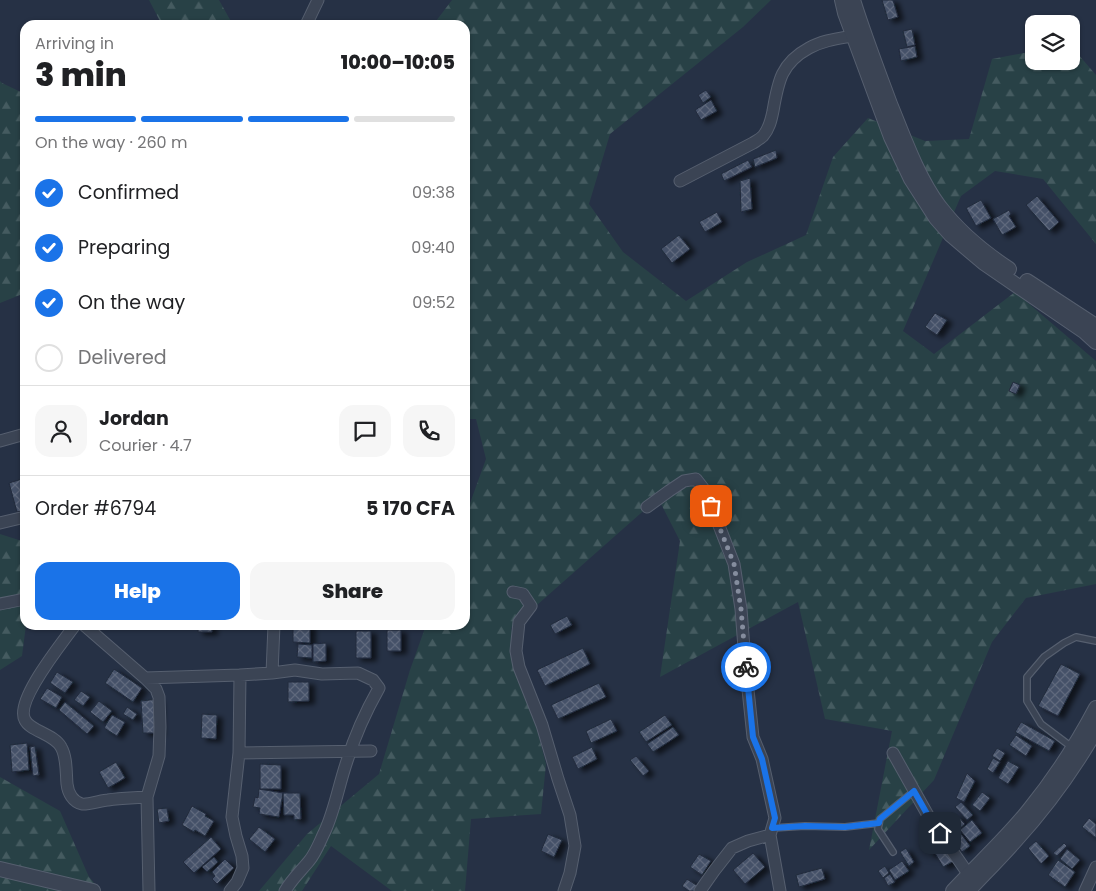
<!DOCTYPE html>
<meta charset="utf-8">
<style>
:root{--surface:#fff;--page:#f6f6f6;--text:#202124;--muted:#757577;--line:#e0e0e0;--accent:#1a73e8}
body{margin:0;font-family:Poppins,sans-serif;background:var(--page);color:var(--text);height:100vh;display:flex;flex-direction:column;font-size:19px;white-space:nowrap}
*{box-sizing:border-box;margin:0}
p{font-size:16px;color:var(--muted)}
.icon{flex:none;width:28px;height:28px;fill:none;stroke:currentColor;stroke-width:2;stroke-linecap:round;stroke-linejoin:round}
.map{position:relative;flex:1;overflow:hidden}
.panel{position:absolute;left:20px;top:20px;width:450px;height:610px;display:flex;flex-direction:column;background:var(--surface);border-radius:15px;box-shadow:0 1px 4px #0004}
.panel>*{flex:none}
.tools{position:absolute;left:1025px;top:15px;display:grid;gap:10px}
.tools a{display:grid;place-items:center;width:55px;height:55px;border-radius:10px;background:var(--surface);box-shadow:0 1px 4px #0004;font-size:25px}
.pin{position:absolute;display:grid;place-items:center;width:42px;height:42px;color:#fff;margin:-21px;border-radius:10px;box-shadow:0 2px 8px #0006}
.courier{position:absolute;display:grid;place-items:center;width:50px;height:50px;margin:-25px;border:4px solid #1a73e8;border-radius:50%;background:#fff;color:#222;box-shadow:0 1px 6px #0007}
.head em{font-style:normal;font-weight:800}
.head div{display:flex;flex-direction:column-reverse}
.head{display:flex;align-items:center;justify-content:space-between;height:85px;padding:0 15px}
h1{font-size:32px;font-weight:800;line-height:38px}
.bar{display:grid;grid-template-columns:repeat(4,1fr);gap:8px 5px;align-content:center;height:60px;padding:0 15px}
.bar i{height:6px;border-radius:4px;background:var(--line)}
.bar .selected{background:var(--accent)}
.bar p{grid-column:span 4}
.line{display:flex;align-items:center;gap:12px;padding:0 15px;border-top:1px solid var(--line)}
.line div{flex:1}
.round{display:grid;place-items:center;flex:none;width:52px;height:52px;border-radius:15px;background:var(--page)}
ol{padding:0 15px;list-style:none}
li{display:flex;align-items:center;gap:15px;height:55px}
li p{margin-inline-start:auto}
li .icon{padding:5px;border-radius:50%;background:var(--accent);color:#fff;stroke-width:4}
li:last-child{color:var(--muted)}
li i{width:28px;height:28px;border:2px solid var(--line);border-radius:50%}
.cta{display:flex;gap:10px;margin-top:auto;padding:10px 15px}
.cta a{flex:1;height:58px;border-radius:15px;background:var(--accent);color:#fff;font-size:20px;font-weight:800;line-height:58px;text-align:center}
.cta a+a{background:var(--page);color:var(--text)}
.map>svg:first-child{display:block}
.forest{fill:url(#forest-firs)}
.building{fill:url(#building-cross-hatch);stroke:#212b3c;filter:url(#shadow)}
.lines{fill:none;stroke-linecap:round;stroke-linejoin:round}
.service-casing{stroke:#565f6f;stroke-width:8}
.minor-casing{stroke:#565f6f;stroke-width:13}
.tertiary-casing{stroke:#565f6f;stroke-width:16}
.service{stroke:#3b4454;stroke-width:5.5}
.minor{stroke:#3b4454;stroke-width:11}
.tertiary{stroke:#3b4454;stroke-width:14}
.done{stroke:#858d9e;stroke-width:5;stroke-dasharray:0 9}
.route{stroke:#1a73e8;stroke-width:6}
</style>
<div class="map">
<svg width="1096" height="891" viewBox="0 0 1096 891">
<defs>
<pattern id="forest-firs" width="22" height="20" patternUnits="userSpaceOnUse" patternTransform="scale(1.25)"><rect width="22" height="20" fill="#284146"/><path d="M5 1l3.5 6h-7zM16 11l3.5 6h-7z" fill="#455b60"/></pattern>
<pattern id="building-cross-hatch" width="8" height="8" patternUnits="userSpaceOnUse" patternTransform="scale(1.25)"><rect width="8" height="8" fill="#455167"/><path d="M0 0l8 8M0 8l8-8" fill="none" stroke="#5e687c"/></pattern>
<filter id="shadow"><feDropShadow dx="5.5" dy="3" stdDeviation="2.5" flood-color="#0009"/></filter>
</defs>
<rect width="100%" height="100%" fill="#263145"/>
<path class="forest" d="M 149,0 L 219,0 L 233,25 L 162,25 Z
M 452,0 L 771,0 L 743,27 L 610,134 L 589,204 L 623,252 L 686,301 L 747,262 L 806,235 L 833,157 L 868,118 L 925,141 L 969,139 L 992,59 L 1034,51 L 1034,61 L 1071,61 L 1071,46 L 1096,75 L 1096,244 L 1043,179 L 995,171 L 961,196 L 903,331 L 934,354 L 1015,292 L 1096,361 L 1096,584 L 1026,598 L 992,642 L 934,780 L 869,850 L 892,731 L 825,719 L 798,602 L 660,677 L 680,541 L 658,498 L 511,628 L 546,764 L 541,814 L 471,819 L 465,891 L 392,891 L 331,846 L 302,891 L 259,891 L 307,834 L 379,774 L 410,670 L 426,625 L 465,625 L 465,517 L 486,459 L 476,419 L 465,419 L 465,25 L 433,25 Z
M 0,81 L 2,83 L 25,94 L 25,293 L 0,303 Z
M 0,534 L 25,542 L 25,625 L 26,625 L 22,656 L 0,670 Z
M 0,777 L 60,811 L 89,877 L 101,891 L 0,891 Z"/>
<path class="building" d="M 882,0 L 893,0 L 898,17 L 888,20 Z
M 912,29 L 915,45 L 907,47 L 903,31 Z
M 915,46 L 917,57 L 901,61 L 899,49 Z
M 706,90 L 711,97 L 703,103 L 698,95 Z
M 711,100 L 717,111 L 701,120 L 695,110 Z
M 776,150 L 777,158 L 755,167 L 753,159 Z
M 748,160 L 752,167 L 724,181 L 721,174 Z
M 750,178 L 752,209 L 741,212 L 740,181 Z
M 1037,196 L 1059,222 L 1049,231 L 1026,205 Z
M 981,200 L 991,218 L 976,226 L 966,208 Z
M 1009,210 L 1011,214 L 1009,216 L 1016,227 L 1002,235 L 993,219 Z
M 717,212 L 722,222 L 705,232 L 699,222 Z
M 679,235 L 690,249 L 672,263 L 661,249 Z
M 935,313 L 947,320 L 937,335 L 925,327 Z
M 1013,382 L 1020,385 L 1016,394 L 1009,391 Z
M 25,478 L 25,510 L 17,512 L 9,483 Z
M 567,616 L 572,625 L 555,634 L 550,625 Z
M 198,625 L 212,625 L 212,632 L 198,632 Z
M 293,625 L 310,625 L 310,643 L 293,642 Z
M 387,630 L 401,630 L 401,651 L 387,651 Z
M 356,631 L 371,631 L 371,658 L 356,658 Z
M 326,643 L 326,661 L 313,662 L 313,644 Z
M 298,644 L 312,645 L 312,658 L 297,657 Z
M 583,648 L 590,664 L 545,686 L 537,670 Z
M 1061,664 L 1080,674 L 1058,716 L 1038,706 Z
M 114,669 L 142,688 L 133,702 L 105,683 Z
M 57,672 L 73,682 L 65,693 L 50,683 Z
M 288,682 L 309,682 L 309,701 L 288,702 Z
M 599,683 L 606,697 L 558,719 L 551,705 Z
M 47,688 L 62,697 L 56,708 L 40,699 Z
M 81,691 L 90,697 L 83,706 L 74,700 Z
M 158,699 L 159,733 L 143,733 L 141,701 Z
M 99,701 L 112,711 L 103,722 L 90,712 Z
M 65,702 L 94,726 L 87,734 L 59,710 Z
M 127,707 L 137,714 L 133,720 L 123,714 Z
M 202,714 L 217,715 L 216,739 L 201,738 Z
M 112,715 L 125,722 L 117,736 L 104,728 Z
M 665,715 L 672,725 L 646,742 L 639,732 Z
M 611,719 L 617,731 L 591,743 L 586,731 Z
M 1021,722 L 1055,741 L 1049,751 L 1015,732 Z
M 673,727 L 679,735 L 653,752 L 647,744 Z
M 1016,735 L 1032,746 L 1026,756 L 1009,745 Z
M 27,743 L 29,770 L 12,772 L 10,745 Z
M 35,746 L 39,775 L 33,776 L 30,747 Z
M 592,747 L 597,759 L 578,769 L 572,757 Z
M 997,748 L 1005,753 L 1000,761 L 992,756 Z
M 636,756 L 649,771 L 643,776 L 630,760 Z
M 993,758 L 1000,762 L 993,773 L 987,769 Z
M 1008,761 L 1019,767 L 1008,784 L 998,778 Z
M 116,762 L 125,778 L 108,788 L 99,772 Z
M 260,764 L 281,765 L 281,789 L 260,789 Z
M 967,773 L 975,781 L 964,802 L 956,798 Z
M 259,789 L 283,793 L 279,817 L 259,814 L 260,808 L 253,807 L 255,797 L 258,798 Z
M 982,792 L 990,798 L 980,811 L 972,805 Z
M 283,793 L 300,793 L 301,819 L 294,820 L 294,815 L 284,815 Z
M 961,802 L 973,815 L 967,820 L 955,807 Z
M 192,806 L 206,814 L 205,816 L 214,821 L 205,836 L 195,830 L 194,832 L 182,825 Z
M 167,808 L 169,821 L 159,823 L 157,809 Z
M 957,815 L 965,824 L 956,832 L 948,823 Z
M 1089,818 L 1096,824 L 1096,838 L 1082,827 Z
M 972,820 L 982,833 L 970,842 L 960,830 Z
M 259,827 L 275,839 L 265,852 L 249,839 Z
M 959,831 L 970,846 L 962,852 L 951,837 Z
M 548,834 L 562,840 L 554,857 L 541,851 Z
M 211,837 L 221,849 L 194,873 L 183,862 Z
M 940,838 L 945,844 L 931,855 L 927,849 Z
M 1036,841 L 1049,856 L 1041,864 L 1028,848 Z
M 1064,843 L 1067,846 L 1057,856 L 1053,853 Z
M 946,846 L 954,861 L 943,867 L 935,853 Z
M 906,848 L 914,862 L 909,866 L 900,852 Z
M 1067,849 L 1080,860 L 1072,869 L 1060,859 Z
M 753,853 L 765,867 L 745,884 L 733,870 Z
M 699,854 L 711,861 L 702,875 L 690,867 Z
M 214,857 L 218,862 L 207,872 L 202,867 Z
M 225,859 L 234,868 L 217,884 L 212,879 L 215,876 L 212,872 Z
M 1058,860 L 1075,872 L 1065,887 L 1048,875 Z
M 902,861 L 909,871 L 895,880 L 889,870 Z
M 885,866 L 889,873 L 883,878 L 878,871 Z
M 822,868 L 825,879 L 799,887 L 796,875 Z
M 890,874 L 895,882 L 888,886 L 884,878 Z
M 687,879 L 699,887 L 696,891 L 689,891 L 682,886 Z"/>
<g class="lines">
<defs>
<path id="service" d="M 1073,748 L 1041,724 L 1027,701 L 1027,677 L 1044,657 L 1064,643 L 1076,637 L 1096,641
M 772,828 L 805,826 L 845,827 L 879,823
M 893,852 L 878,829 L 880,819 L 914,791"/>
<path id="minor" d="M 306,25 L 318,0
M 680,181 L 753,143 C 756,141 760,139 763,136 C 769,129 771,121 773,111 C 778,82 781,63 809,48 C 825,39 844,38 862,34
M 0,441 L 25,434
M 647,507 L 669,491 L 684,481 L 696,479 L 703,488 L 718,523 L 734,564 L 741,609 L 745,661 L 753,737 L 762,759 L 775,818 L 770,835 L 780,891
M 0,523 L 25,517
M 513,592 L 523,594 L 531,606 L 519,622 L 516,651 L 519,667 L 542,725 L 558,779 L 570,815 L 575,846 L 570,873 L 564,891
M 0,604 L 25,599
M 75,625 C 63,642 14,701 25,720 C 30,731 54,734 61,747 C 67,757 66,773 67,784 C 68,793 73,802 82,804 C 87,805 103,800 108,800 C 121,798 134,798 147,797
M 84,625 L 145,678 L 156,689 L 159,697 L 160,727 L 159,756 L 147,797 L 149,891
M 272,673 L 295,670 L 322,674 L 358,673 L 373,680 L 379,688 C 366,711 355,735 347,761 C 339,784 335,809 325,831 C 320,841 316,853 309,861 C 300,872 292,879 285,891
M 145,678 L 240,675
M 239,753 L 371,751
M 893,753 L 930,819 L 969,875
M 230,891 L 237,882 L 243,868 L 242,856 L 236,836 L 232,817 L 239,753 L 240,675 L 272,673 L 274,625
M 700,891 L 714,871 L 732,848 L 748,841 L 770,835
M 1085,891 L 1096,867"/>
<path id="tertiary" d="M 842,0 L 845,13 L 891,137 L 911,179 L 936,218 L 951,235 L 984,263 L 1085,332 L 1096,342
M 853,0 C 864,35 877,69 890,104 C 904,138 917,176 939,206 C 958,231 983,252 1009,269
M 1027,281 L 1096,326
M 0,869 L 93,891
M 953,891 C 978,864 1006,839 1029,810 C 1055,778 1077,744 1096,708
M 968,891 C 983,875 1000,858 1015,841 C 1046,807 1073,770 1096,730"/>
</defs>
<use href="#service" class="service-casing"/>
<use href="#minor" class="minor-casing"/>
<use href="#tertiary" class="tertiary-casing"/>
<use href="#service" class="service"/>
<use href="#minor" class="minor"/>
<use href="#tertiary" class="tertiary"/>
</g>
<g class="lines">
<path class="done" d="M 711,506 L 734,564 L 741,609 L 746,667"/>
<path class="route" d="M 746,667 L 753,737 L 762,759 L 775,818 L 772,828 L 805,826 L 845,827 L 879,823 L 880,819 L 914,791 L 930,819 L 940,833"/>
</g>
</svg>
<div class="tools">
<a><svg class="icon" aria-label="layers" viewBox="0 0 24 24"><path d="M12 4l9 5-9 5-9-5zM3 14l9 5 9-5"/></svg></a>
</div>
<div class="pin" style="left:711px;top:506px;background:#ea580c"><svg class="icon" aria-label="bag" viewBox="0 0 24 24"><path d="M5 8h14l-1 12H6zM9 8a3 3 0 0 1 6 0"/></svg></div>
<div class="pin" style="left:940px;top:833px;background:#1f2937"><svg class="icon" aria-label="home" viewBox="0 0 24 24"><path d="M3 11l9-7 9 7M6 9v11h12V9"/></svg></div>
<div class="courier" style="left:746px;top:667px"><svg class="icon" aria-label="bike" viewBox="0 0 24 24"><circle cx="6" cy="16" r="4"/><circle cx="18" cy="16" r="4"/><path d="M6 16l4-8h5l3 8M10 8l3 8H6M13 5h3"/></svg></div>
<section class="panel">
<div class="head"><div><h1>3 min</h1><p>Arriving in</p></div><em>10:00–10:05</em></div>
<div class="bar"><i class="selected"></i><i class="selected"></i><i class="selected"></i><i></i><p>On the way · 260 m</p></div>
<ol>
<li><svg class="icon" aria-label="check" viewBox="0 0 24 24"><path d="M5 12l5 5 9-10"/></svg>Confirmed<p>09:38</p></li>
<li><svg class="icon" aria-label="check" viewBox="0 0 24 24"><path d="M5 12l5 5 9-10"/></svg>Preparing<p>09:40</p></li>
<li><svg class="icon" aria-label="check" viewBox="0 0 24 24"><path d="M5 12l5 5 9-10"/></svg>On the way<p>09:52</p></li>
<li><i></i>Delivered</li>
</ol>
<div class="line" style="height:90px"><a class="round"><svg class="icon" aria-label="person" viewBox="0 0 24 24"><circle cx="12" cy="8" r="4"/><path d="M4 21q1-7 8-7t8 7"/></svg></a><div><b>Jordan</b><p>Courier · 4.7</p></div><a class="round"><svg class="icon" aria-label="chat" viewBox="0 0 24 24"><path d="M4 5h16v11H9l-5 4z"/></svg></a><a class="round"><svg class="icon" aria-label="phone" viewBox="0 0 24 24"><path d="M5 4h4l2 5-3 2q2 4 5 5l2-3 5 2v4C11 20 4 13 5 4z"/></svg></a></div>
<div class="line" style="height:65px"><div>Order #6794</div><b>5 170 CFA</b></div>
<div class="cta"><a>Help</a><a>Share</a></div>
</section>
</div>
